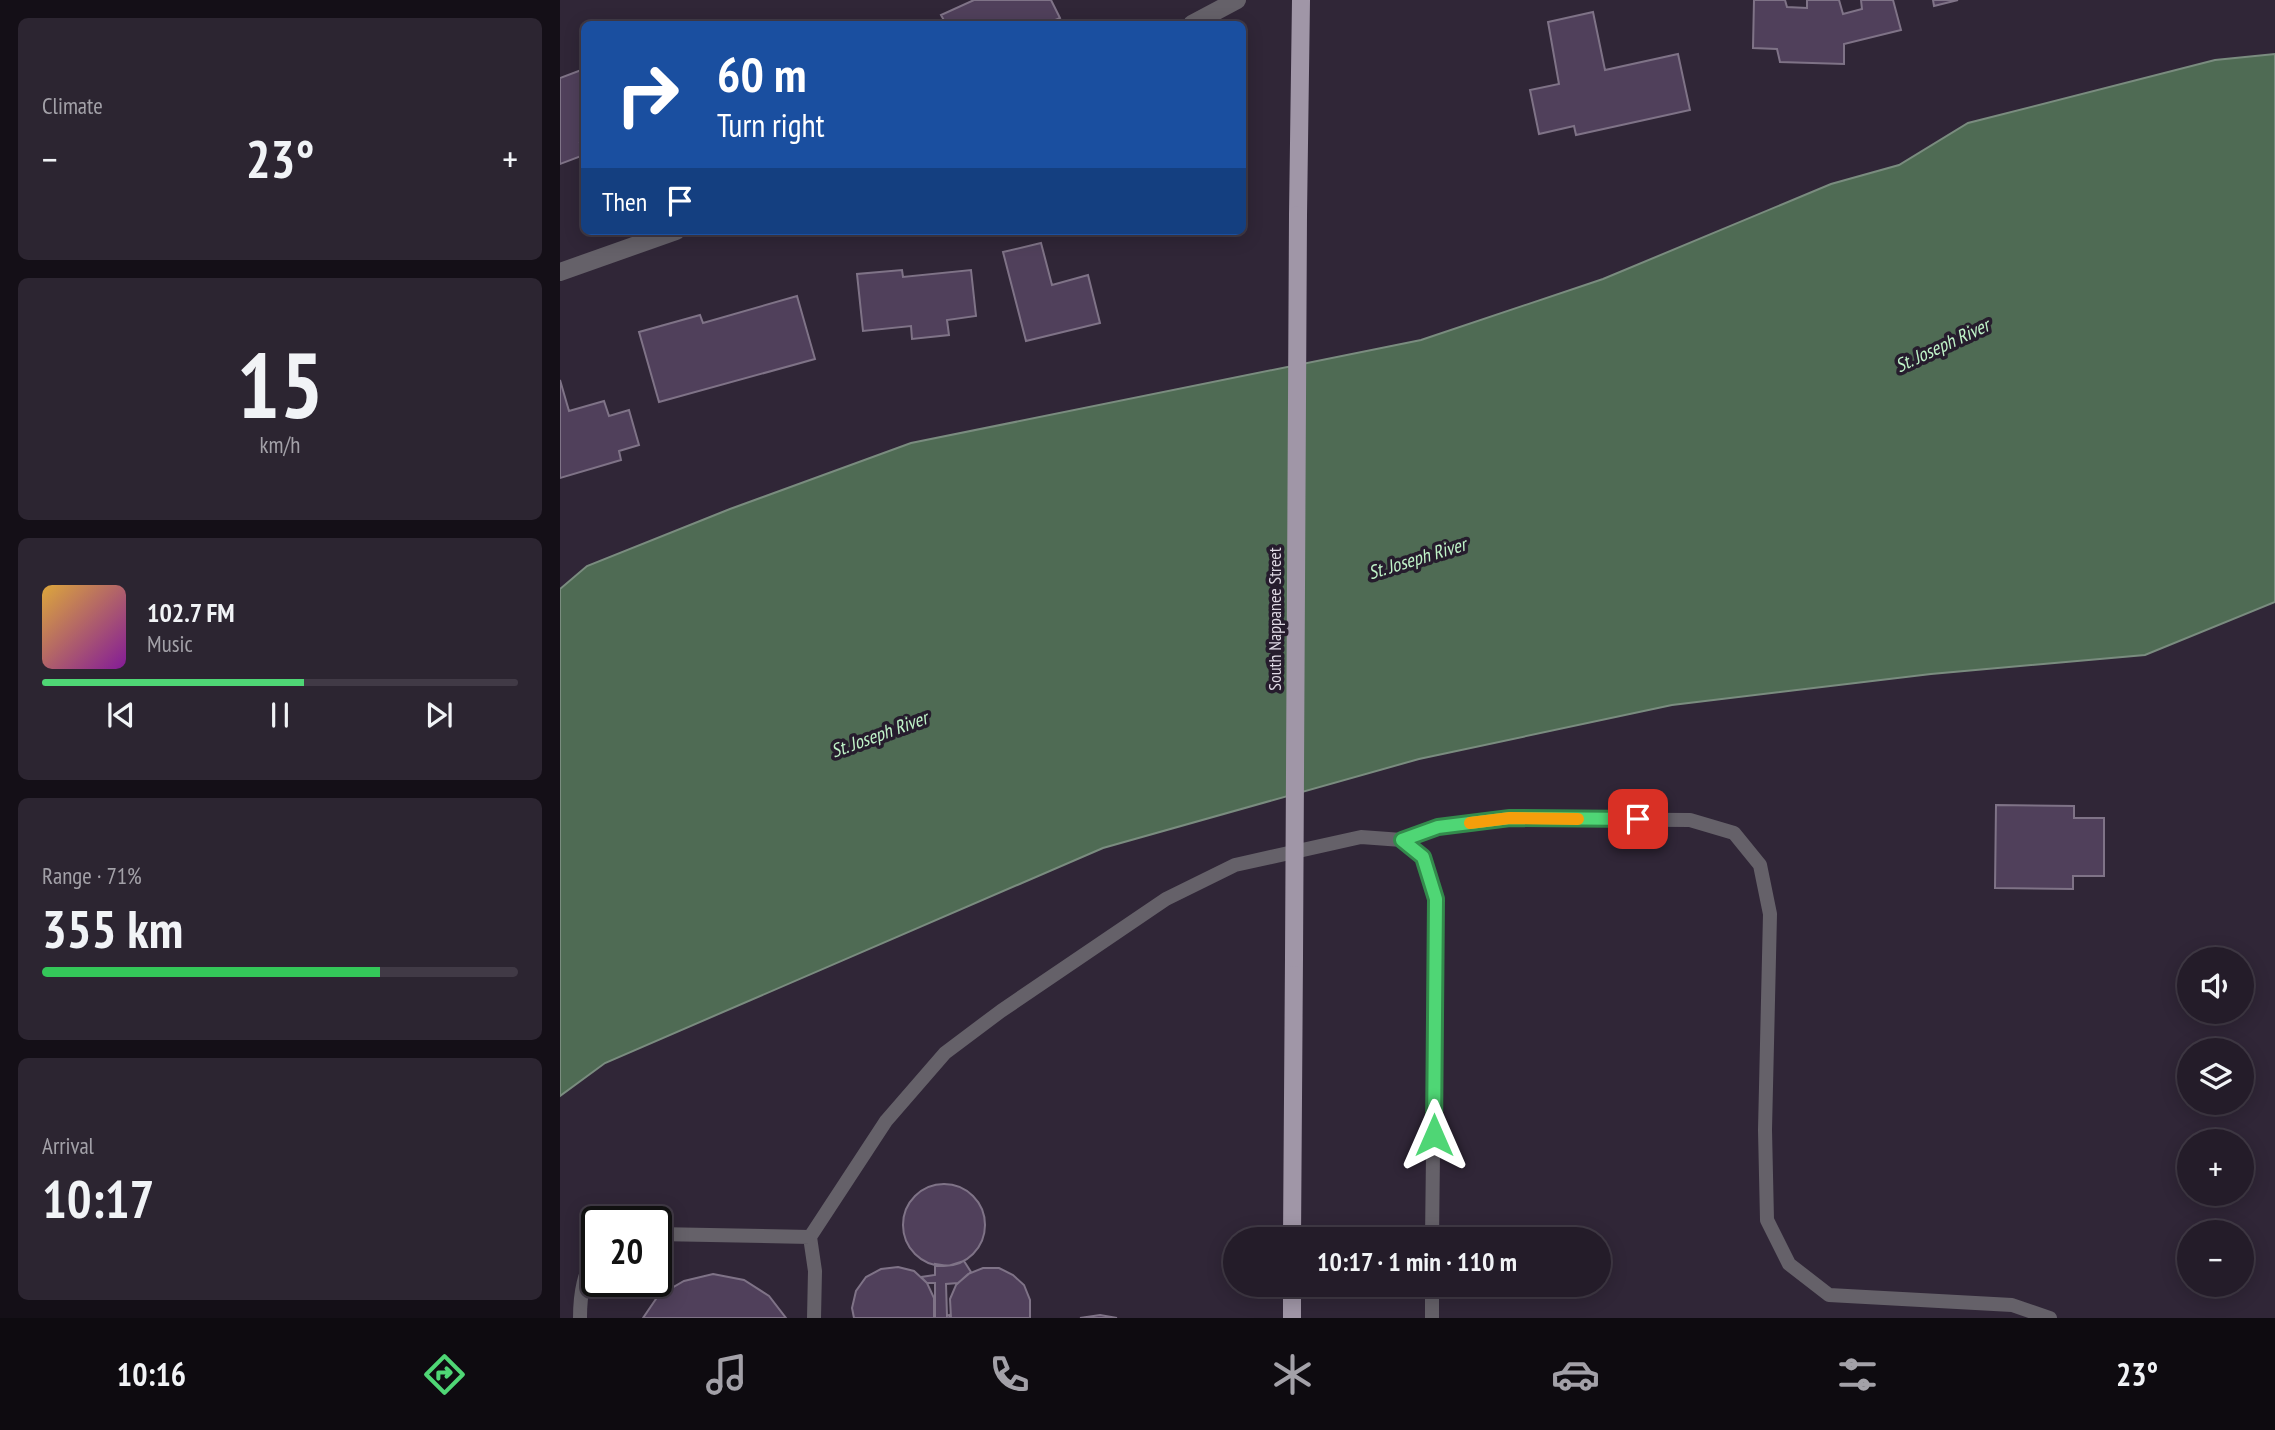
<!DOCTYPE html>
<html lang="en">
<head>
<meta charset="utf-8">
<style>
  body { margin:0; font-family:"PT Sans Narrow",sans-serif; background:#2c2531; color:#f1f3f6; height:100vh; display:flex; flex-direction:column; font-size:26px; white-space:nowrap }
  * { box-sizing:border-box; margin:0 }
  p { font-size:23px; color:#a3a1a8 }
  .icon { flex:none; width:38px; height:38px; fill:none; stroke:currentColor; stroke-width:2; stroke-linecap:round; stroke-linejoin:round }
  .map { position:relative; flex:1; overflow:hidden }
  .drawer { display:flex; flex-direction:column; gap:18px; padding:18px; background:#140f17; width:560px }
  .drawer>* { flex:none }
  .banner { position:absolute; left:21px; top:21px; width:665px; height:214px; border-radius:10px; box-shadow:0 4px 18px #0003,0 0 0 2px #413a46; background:#1a4fa0; color:#fff; overflow:hidden }
  .buttons { position:absolute; left:1617px; top:947px; display:grid; gap:14px }
  .buttons a { display:grid; place-items:center; width:77px; height:77px; border-radius:50%; background:#241c29; box-shadow:0 4px 18px #0003,0 0 0 2px #413a46; font-size:35px }
  .speed { position:absolute; left:21px; top:1206px; display:flex; gap:14px; font-size:35px; font-weight:700; text-align:center }
  .speed>* { display:grid; place-content:center; width:91px; height:91px; border-radius:50%; background:#241c29; box-shadow:0 4px 18px #0003,0 0 0 2px #413a46; line-height:1 }
  .speed .limit { border:4px solid #111; border-radius:10px; background:#fff; color:#111 }
  .pin { position:absolute; display:grid; place-items:center; width:60px; height:60px; color:#fff; margin:-30px; border-radius:14px; box-shadow:0 4px 10px #0006 }
  .me { position:absolute; width:77px; margin:-38px; rotate:0deg; stroke-linejoin:round; filter:drop-shadow(0 0 5px #0008) }
  .turn { display:flex; align-items:center; gap:24px; height:147px; padding:0 21px; font-size:32px }
  .turn .icon { width:91px; height:91px; stroke-width:2.5 }
  .turn b { display:block; font-size:49px; line-height:60px }
  .then { display:flex; align-items:center; height:66px; padding:0 21px; background:#0003; gap:14px; font-size:26px }
  .big { font-size:52px; font-weight:700; line-height:1.1 }
  .drawer .widget { flex:1; display:flex; flex-direction:column; justify-content:center; gap:10px; min-width:0; padding:0 24px; border-radius:10px; background:#2c2531 }
  .drawer .dial { align-items:center; gap:0 }
  .dial b { font-size:91px; line-height:1 }
  .song { display:flex; align-items:center; gap:21px }
  .cover { width:84px; height:84px; border-radius:10px; background:linear-gradient(135deg,hsl(40 70% 55%),hsl(290 70% 35%)) }
  .played { height:7px; border-radius:4px; background:linear-gradient(90deg,#4fd675 55%,#413a46 55%) }
  .keys { display:flex; justify-content:space-around; direction:ltr }
  .heat { display:flex; justify-content:space-between; align-items:center; font-size:38px; direction:ltr }
  .charge { height:10px; border-radius:5px; background:linear-gradient(90deg,#34c759 71%,#413a46 0) }
  .trip { position:absolute; left:663px; top:1227px; width:388px; height:70px; border-radius:35px; background:#241c29; box-shadow:0 4px 18px #0003,0 0 0 2px #413a46; font-weight:700; line-height:70px; text-align:center }
  .dock { display:flex; height:112px; justify-content:space-around; align-items:center; background:#0e0b10; color:#a3a1a8 }
  .dock .icon { width:49px; height:49px }
  .dock .active { color:#4fd675 }
  .dock b { font-size:32px; color:#f1f3f6 }
  main { display:flex; flex:1; min-height:0 }
  .map>svg:first-child { display:block }
  .water { fill:#4f6b54; stroke:#7a8c7f; stroke-width:2 }
  .building { fill:#50405b; stroke:#7f7387; stroke-width:2 }
  .lines { fill:none; stroke-linecap:round; stroke-linejoin:round }
  .service { stroke:#656169; stroke-width:14 }
  .minor { stroke:#656169; stroke-width:18 }
  .primary { stroke:#a096a7; stroke-width:18 }
  .primary-bridge { stroke:#a096a7; stroke-width:18 }
  .route-casing { stroke:#338b4c; stroke-width:18 }
  .route { stroke:#4fd675; stroke-width:12 }
  .slow { stroke:#f59e0b; stroke-width:12 }
  .labels { text-anchor:middle; stroke-width:7; stroke-linejoin:round; paint-order:stroke }
  .street-label { font-size:18px; fill:#dfd9e4; stroke:#261c2d }
  .water-label { font-size:19px; font-style:italic; fill:#bff3c8; stroke:#261c2d }
</style>
</head>
<body>
<main>
<section class="drawer">
<div class="widget"><p>Climate</p>
<div class="heat"><a>−</a><b class="big">23°</b><a>+</a></div>
</div>
<div class="widget dial"><b>15</b><p>km/h</p></div>
<div class="widget">
<div class="song"><i class="cover"></i><div><b>102.7 FM</b><p>Music</p></div></div>
<div class="played"></div>
<div class="keys"><svg class="icon" aria-label="previous" viewBox="0 0 24 24"><path d="M18 5L8 12l10 7zM5 5v14"/></svg><svg class="icon" aria-label="pause" viewBox="0 0 24 24"><path d="M8 5v14M16 5v14"/></svg><svg class="icon" aria-label="next" viewBox="0 0 24 24"><path d="M6 5l10 7-10 7zM19 5v14"/></svg></div>
</div>
<div class="widget"><p>Range · 71%</p><b class="big">355 km</b><div class="charge"></div></div>
<div class="widget"><p>Arrival</p><b class="big">10:17</b></div>
</section>
<div class="map">
<svg width="1715" height="1318" viewBox="0 0 1715 1318">
  <rect width="100%" height="100%" fill="#302637"/>
  <path class="water" d="M 1715,54 L 1715,602 L 1585,655 L 1371,674 L 1112,705 L 859,759 L 543,848 L 45,1063 L 0,1096 L 0,589 L 27,566 L 170,509 L 351,443 L 861,340 L 1043,279 L 1271,184 L 1339,165 L 1408,123 L 1655,60 Z"/>
  <path class="building" d="M 414,0 L 491,0 L 500,18 L 486,24 L 386,24 L 381,15 Z
    M 1194,0 L 1225,0 L 1227,7 L 1247,8 L 1247,0 L 1279,0 L 1283,14 L 1302,9 L 1301,0 L 1333,0 L 1341,30 L 1284,44 L 1284,64 L 1220,62 L 1217,49 L 1193,48 Z
    M 1373,0 L 1398,0 L 1374,6 Z
    M 1033,12 L 1045,70 L 1118,54 L 1130,110 L 1016,135 L 1014,126 L 979,134 L 970,90 L 999,84 L 988,22 Z
    M 24,69 L 24,142 L 20,143 L 24,155 L 0,164 L 0,78 Z
    M 481,243 L 492,285 L 528,275 L 540,323 L 466,341 L 443,252 Z
    M 342,270 L 343,277 L 411,270 L 416,316 L 387,320 L 389,335 L 352,339 L 351,326 L 303,331 L 297,274 Z
    M 237,296 L 255,359 L 99,402 L 79,332 L 140,315 L 143,323 Z
    M 0,380 L 9,411 L 44,401 L 49,416 L 69,410 L 79,445 L 59,451 L 61,460 L 0,478 Z
    M 1436,805 L 1514,806 L 1514,818 L 1544,818 L 1544,876 L 1513,876 L 1513,889 L 1435,888 Z
    M343 1225a41 41 0 1 1 82 0a41 41 0 1 1-82 0Z
    M 404,1261 L 411,1272 L 398,1283 L 386,1284 L 387,1316 L 389,1315 L 391,1318 L 375,1318 L 375,1283 L 367,1283 L 361,1277 L 375,1275 L 375,1264 L 388,1266 Z
    M 338,1267 L 354,1271 L 367,1283 L 374,1298 L 374,1318 L 294,1318 L 292,1308 L 296,1291 L 306,1277 L 321,1269 Z
    M 423,1268 L 439,1268 L 453,1275 L 464,1285 L 470,1300 L 470,1318 L 391,1318 L 390,1299 L 396,1285 L 408,1274 Z
    M 153,1274 L 184,1280 L 209,1296 L 226,1318 L 83,1318 L 98,1296 L 124,1281 Z
    M 540,1315 L 557,1318 L 520,1318 Z"/>
  <g class="lines">
    <path class="service" d="M 842,840 L 878,827 L 950,819 L 1130,820 L 1174,833 L 1200,865 L 1210,914 L 1205,1130 L 1207,1220 L 1229,1264 L 1269,1295 L 1452,1305 L 1490,1318
      M 96,1234 L 250,1237 L 326,1121 L 385,1053 L 441,1011 L 606,899 L 675,865 L 801,837 L 842,840 L 863,857 L 876,899 L 872,1239
      M 250,1237 L 255,1271 L 254,1318
      M 20,1318 C 20,1292 24,1273 37,1250
      M 872,1318 L 872,1284"/>
    <path class="minor" d="M 632,24 L 677,0
      M 0,272 L 116,231"/>
    <path class="primary" d="M 738,215 L 741,0
      M 732,1239 L 734,958
      M 732,1318 L 732,1284"/>
    <path class="primary-bridge" d="M 734,958 L 738,215"/>
  </g>
  <g class="lines">
    <g class="route-casing">
      <path id="route" d="M 874,1135 L 876,899 L 863,857 L 842,840 L 878,827 L 950,818 L 1078,819"/>
    </g>
    <use href="#route" class="route"/>
    <path class="slow" d="M 910,823 L 950,818 L 1018,819"/>
  </g>
  <g class="labels">
    <g class="street-label">
      <text transform="translate(715 619) rotate(-90)" y="6">South Nappanee Street</text>
    </g>
    <g class="water-label">
      <text transform="translate(1382 345) rotate(-25)" y="7">St. Joseph River</text>
      <text transform="translate(857 558) rotate(-17)" y="7">St. Joseph River</text>
      <text transform="translate(319 734) rotate(-20)" y="7">St. Joseph River</text>
    </g>
  </g>
</svg>
<div class="buttons">
<a><svg class="icon" aria-label="sound" viewBox="0 0 24 24"><path d="M4 9h4l5-4v14l-5-4H4zM17 9q2 3 0 6"/></svg></a>
<a><svg class="icon" aria-label="layers" viewBox="0 0 24 24"><path d="M12 4l9 5-9 5-9-5zM3 14l9 5 9-5"/></svg></a>
<a>+</a>
<a>−</a>
</div>
<div class="speed"><div class="limit">20</div></div>
<div class="pin" style="left:1078px;top:819px;background:#d93025"><svg class="icon" aria-label="arrive" viewBox="0 0 24 24"><path d="M6 21V4h12l-3 4 3 4H6"/></svg></div>
<svg class="me" style="left:874px;top:1135px" viewBox="-20 -20 40 40"><path d="M0-17L14 15 0 8-14 15z" fill="#4fd675" stroke="#fff" stroke-width="4"/></svg>
<div class="trip">10:17 · 1 min · 110 m</div>
<div class="banner">
<div class="turn"><svg class="icon" aria-label="right" viewBox="0 0 24 24"><path d="M7 20v-9h11M14 6l5 5-5 5"/></svg><div><b>60 m</b>Turn right</div></div>
<div class="then">Then<svg class="icon" aria-label="arrive" viewBox="0 0 24 24"><path d="M6 21V4h12l-3 4 3 4H6"/></svg></div>
</div>
</div>
</main>
<nav class="dock">
<b>10:16</b>
<svg class="icon active" aria-label="directions" viewBox="0 0 24 24"><path d="M12 3l9 9-9 9-9-9zM9 14v-3h6M13 9l2 2-2 2"/></svg>
<svg class="icon" aria-label="music" viewBox="0 0 24 24"><path d="M9 18V5l10-2v13"/><circle cx="6" cy="18" r="3"/><circle cx="16" cy="16" r="3"/></svg>
<svg class="icon" aria-label="phone" viewBox="0 0 24 24"><path d="M5 4h4l2 5-3 2q2 4 5 5l2-3 5 2v4C11 20 4 13 5 4z"/></svg>
<svg class="icon" aria-label="climate" viewBox="0 0 24 24"><path d="M12 3v18M4 7l16 10M4 17L20 7"/></svg>
<svg class="icon" aria-label="car" viewBox="0 0 24 24"><path d="M5 17H2v-5l4-1 3-4h7l3 4 3 1v5h-3M9 17h6M6 11h13"/><circle cx="7" cy="17" r="2"/><circle cx="17" cy="17" r="2"/></svg>
<svg class="icon" aria-label="filters" viewBox="0 0 24 24"><path d="M4 7h16M4 17h16"/><circle cx="9" cy="7" r="2"/><circle cx="15" cy="17" r="2"/></svg>
<b>23°</b>
</nav>
</body>
</html>
